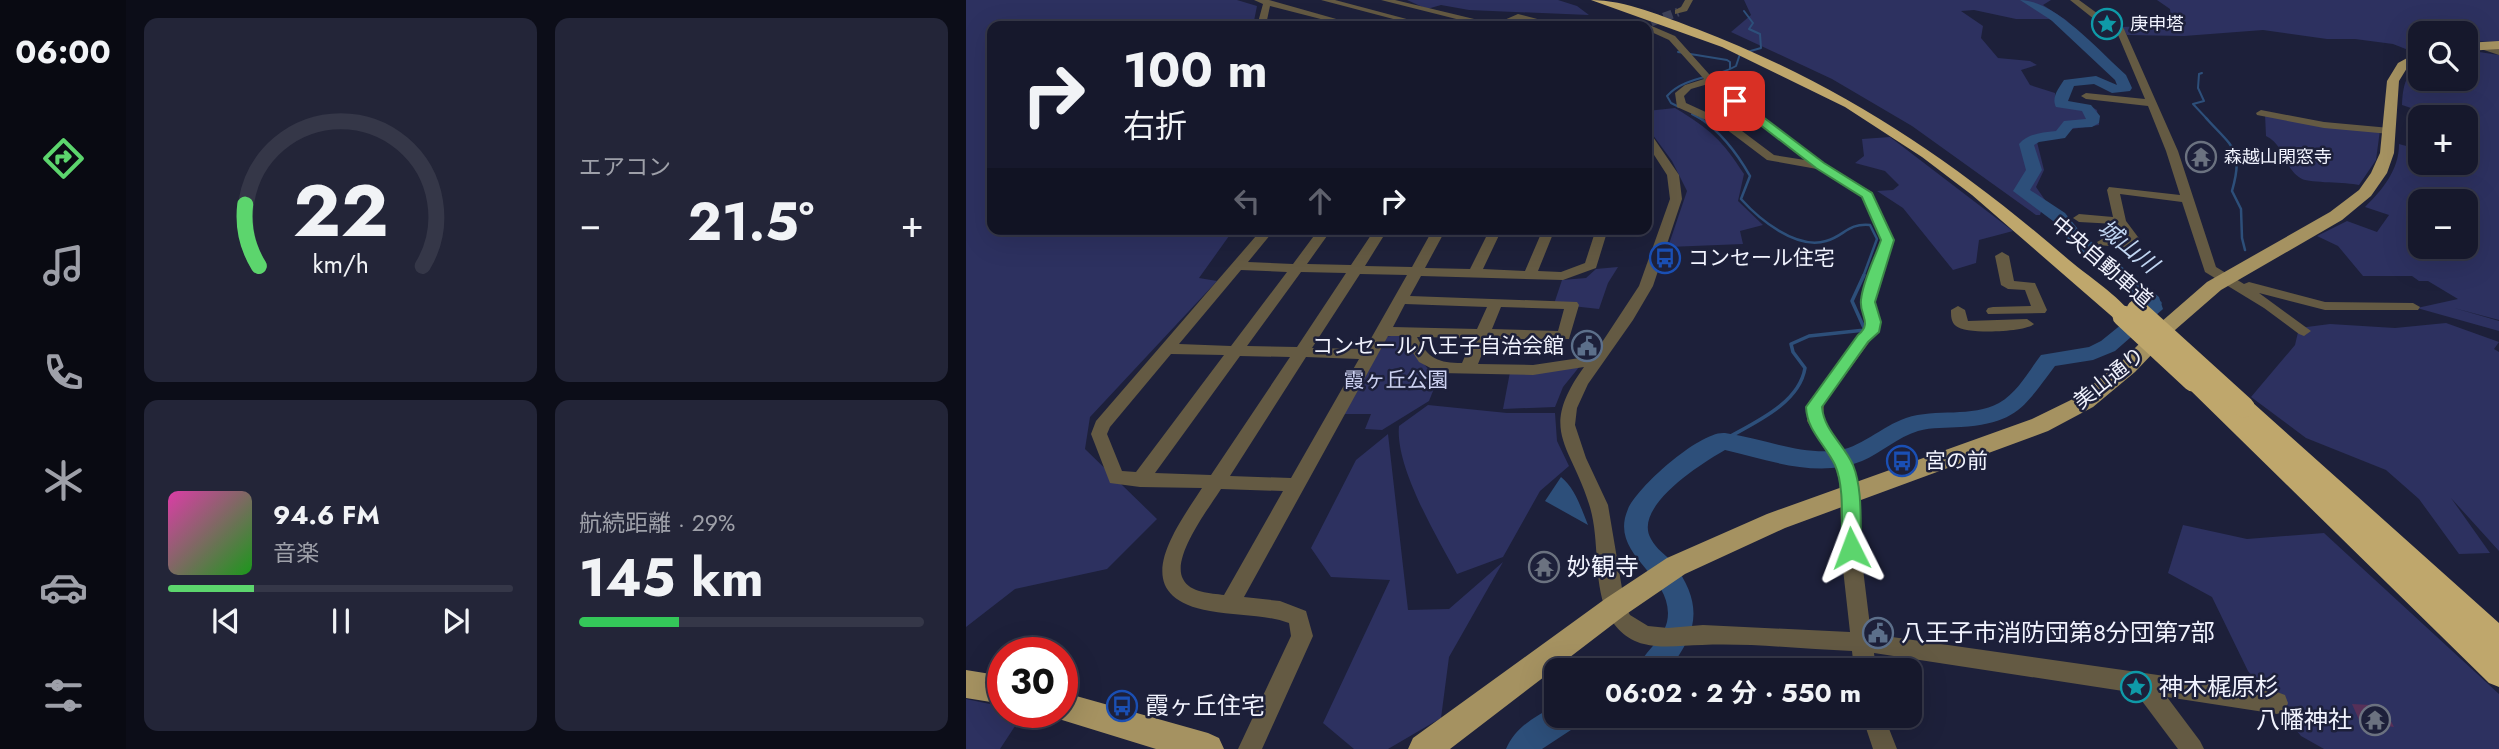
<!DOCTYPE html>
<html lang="ja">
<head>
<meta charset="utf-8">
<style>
  body { margin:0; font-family:Jost,"Noto Sans JP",sans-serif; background:#232538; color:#f1f3f6; height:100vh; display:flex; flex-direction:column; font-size:26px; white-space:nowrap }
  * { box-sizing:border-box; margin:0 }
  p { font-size:23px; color:#9ea0a9 }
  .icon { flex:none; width:38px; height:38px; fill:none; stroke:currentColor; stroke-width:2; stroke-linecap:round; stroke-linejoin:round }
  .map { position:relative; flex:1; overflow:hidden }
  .sheet { display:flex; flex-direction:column; gap:18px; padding:18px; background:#0c0d18; width:840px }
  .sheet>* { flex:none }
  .hud { position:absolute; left:21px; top:21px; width:665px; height:214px; border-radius:14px; box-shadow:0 7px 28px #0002,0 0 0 2px #353748; background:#16182c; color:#f1f3f6; overflow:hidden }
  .controls { position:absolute; left:1442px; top:21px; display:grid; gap:14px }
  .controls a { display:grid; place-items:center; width:70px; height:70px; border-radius:14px; background:#16182c; box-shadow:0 7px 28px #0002,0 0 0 2px #353748; font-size:35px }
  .speed { position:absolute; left:21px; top:637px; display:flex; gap:14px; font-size:35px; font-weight:700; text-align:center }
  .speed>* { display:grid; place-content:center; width:91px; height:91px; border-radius:50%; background:#16182c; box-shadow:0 7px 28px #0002,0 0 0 2px #353748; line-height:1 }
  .speed .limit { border:10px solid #d22; background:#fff; color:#111 }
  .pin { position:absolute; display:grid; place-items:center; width:60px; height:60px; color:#fff; margin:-30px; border-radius:14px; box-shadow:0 4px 10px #0006 }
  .me { position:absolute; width:77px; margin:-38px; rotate:357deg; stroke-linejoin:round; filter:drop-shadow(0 0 5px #0008) }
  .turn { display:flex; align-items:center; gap:24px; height:147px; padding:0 21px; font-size:32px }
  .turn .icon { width:91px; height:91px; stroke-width:2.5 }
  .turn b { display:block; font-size:49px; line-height:60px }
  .lanes { display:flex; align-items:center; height:66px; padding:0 21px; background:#0003; justify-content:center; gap:35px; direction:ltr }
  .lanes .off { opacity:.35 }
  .big { font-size:52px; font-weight:700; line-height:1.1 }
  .sheet .card { flex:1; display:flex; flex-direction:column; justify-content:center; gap:10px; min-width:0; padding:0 24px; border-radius:14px; background:#232538 }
  .sheet .dial { align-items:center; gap:0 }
  .dial svg { height:182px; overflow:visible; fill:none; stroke:#353748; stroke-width:7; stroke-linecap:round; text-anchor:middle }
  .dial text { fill:#f1f3f6; stroke:none }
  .song { display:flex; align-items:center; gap:21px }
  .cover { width:84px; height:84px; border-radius:10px; background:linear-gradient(135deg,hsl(320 70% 55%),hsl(120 70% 35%)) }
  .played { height:7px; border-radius:4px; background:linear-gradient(90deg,#5cd56d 25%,#353748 25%) }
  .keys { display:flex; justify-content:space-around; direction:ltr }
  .heat { display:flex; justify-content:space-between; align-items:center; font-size:38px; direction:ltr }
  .charge { height:10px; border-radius:5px; background:linear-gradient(90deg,#34c759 29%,#353748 0) }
  .sheet .tiles { flex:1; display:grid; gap:18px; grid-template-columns:repeat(2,1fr) }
  .trip { position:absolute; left:578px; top:658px; width:378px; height:70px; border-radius:14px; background:#16182c; box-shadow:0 7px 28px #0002,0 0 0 2px #353748; font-weight:700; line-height:70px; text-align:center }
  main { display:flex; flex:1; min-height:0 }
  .menu { display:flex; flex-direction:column; width:126px; justify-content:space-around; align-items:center; background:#090a12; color:#9ea0a9 }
  .menu .icon { width:49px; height:49px }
  .menu .active { color:#5cd56d }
  .menu b { font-size:32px; color:#f1f3f6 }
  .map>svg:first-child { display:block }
  .green { fill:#2d3160; fill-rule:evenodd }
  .water { fill:#2d4f7a }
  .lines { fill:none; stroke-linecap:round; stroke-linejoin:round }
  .stream-far2 { stroke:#2d4f7a; stroke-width:2 }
  .stream-far1 { stroke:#2d4f7a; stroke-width:2.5 }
  .stream { stroke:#2d4f7a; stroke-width:3.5 }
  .river { fill:#2d4f7a; fill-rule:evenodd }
  .building { fill:#573058 }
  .minor-tunnel { stroke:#3d4057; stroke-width:9; stroke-dasharray:9 4.5; stroke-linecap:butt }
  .minor { fill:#645a43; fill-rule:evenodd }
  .major { fill:#a59261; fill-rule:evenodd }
  .highway { fill:#bfa76c; fill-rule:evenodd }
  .highway-bridge { stroke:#bfa76c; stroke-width:21 }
  .route { fill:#5cd56d; stroke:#3c8a47; stroke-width:2 }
  .labels { text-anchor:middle; stroke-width:5; stroke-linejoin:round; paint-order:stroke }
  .far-poi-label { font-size:18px; fill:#f1f3fe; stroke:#1d203a; text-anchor:start }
  .poi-label { font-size:21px; fill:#f1f3fe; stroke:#1d203a; text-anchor:start }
  .street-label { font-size:21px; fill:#f1f3fe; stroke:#1d203a }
  .park-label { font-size:21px; fill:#ccd1f1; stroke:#1d203a }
  .water-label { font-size:23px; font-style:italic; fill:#c1d6f2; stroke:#1d203a }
  .near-poi-label { font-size:24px; fill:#f1f3fe; stroke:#1d203a; text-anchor:start }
</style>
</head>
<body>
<main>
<nav class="menu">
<b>06:00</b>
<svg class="icon active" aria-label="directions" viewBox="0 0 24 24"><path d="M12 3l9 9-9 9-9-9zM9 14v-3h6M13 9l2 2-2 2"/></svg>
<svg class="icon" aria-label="music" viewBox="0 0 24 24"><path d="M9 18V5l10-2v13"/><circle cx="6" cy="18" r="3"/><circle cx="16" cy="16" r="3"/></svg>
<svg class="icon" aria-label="phone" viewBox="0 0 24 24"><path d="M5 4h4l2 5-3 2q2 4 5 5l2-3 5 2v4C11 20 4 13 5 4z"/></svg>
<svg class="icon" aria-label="climate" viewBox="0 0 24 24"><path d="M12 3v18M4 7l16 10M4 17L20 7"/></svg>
<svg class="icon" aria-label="car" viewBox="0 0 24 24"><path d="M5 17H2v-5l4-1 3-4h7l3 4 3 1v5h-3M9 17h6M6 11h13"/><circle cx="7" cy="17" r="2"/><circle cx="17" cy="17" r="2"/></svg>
<svg class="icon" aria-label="filters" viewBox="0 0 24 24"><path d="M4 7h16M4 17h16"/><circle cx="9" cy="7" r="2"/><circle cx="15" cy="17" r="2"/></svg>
</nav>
<section class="sheet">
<div class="tiles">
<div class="card dial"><svg viewBox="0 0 100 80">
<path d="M14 69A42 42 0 1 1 86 69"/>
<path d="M14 69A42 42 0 0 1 8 42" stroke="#5cd56d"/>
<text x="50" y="56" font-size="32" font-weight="700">22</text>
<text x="50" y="72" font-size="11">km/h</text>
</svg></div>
<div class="card"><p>エアコン</p>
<div class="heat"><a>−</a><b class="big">21.5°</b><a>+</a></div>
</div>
<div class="card">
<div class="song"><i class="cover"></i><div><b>94.6 FM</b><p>音楽</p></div></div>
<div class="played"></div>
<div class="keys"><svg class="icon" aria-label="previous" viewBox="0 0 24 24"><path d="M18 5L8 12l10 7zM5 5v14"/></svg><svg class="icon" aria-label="pause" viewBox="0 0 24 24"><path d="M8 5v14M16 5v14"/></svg><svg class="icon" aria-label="next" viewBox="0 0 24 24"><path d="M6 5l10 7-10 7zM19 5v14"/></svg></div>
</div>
<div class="card"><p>航続距離 · 29%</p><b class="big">145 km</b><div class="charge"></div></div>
</div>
</section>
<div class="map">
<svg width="1533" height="749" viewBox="0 0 1533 749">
  <rect width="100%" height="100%" fill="#1d203a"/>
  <path class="green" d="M 0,0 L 271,0 L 291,6 L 287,26 L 26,26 L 26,229 L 268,229 L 233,278 L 251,281 L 124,417 L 119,449 L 191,519 L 141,569 L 49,589 L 0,627 Z
    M 441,0 L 592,0 L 611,6 L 623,15 L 503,10 L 475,5 L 461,9 Z
    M 778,0 L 1085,0 L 1077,5 L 1100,20 L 1116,37 L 1083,19 L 1050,19 L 1008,10 L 995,11 L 1017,26 L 1015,38 L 1032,58 L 1064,61 L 1071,65 L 1055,70 L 1064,85 L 1089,93 L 1089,100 L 1126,107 L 1131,110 L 1133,125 L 1106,129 L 1101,133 L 1071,142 L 1078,170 L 1070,187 L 1079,200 L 1074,215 L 1070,215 L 946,126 L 866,79 L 765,32 L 785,15 Z
    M 1191,0 L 1533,0 L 1533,42 L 1500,41 L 1500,33 L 1454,33 L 1454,49 L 1450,53 L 1427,44 L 1389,39 L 1361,39 L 1297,30 L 1218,36 L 1161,35 L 1156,27 L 1206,25 L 1204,9 Z
    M 1500,50 L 1533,55 L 1533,320 L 1488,308 L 1533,321 L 1533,331 L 1451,308 L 1492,299 L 1462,281 L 1453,281 L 1446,276 L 1397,276 L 1372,246 L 1351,236 L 1381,221 L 1411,232 L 1423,215 L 1399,207 C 1417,189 1433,170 1433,144 L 1444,147 L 1447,143 L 1454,142 L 1454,163 L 1500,163 L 1500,117 L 1461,117 L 1451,110 L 1436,105 C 1437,86 1439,75 1454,63 L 1454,79 L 1500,79 ZM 1454,201 L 1500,201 L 1500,247 L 1454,247 Z
    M 709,108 C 744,129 756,140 778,174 L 772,201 L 797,225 L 774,231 L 777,244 L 702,247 L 721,191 L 706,161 L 681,127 L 681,111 Z
    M 1299,114 L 1414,130 L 1410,160 L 1393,185 C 1380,182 1345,183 1336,179 C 1318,170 1320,146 1300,136 Z
    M 924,137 L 1047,231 L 1013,240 L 1010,263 L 987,270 L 937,208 L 911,191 L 927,190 L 933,185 L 919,171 L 889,163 L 898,156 L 896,139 Z
    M 652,267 L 642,283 L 633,309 L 588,304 L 596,280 L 620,278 L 630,269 Z
    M 1480,323 L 1533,342 L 1528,349 L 1533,352 L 1533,551 L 1485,498 L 1524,553 L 1493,554 L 1453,499 L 1420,470 L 1340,438 L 1285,397 L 1329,345 L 1333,328 L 1364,324 L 1429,328 Z
    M 433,335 L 463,370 L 475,371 L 463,401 L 416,430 L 399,429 L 405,414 L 375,414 L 417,337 Z
    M 614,366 L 597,387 L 589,407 L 537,409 L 544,372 Z
    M 462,405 L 541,413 L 589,413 L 591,441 L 603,466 L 574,491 L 537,557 L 491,574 C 471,537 429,467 433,426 Z
    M 422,434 L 442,610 L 483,609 L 537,562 L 483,657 L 475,718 L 422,749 L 388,749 L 357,723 L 424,580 L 365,577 L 345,548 L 390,460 Z
    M 1217,525 L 1281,539 L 1358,533 L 1533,694 L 1533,749 L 1358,749 L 1335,736 L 1282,671 L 1246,597 L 1202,573 Z
    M 0,699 L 24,704 L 53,720 L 34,749 L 0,749 Z"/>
  <path class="water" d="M 595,477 C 609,488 615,508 622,525 L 579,501 Z"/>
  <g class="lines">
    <path class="stream-far2" d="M 712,52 L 761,60 L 764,62 L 764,69
      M 1236,73 L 1233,74 L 1232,88 L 1238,101 L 1227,104 L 1242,120
      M 713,107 L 705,103 L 701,96 C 719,76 748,79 770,66 L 774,54 L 795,48 L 794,34 L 783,29 L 787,23 L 778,11
      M 726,114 L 737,120"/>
    <path class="stream-far1" d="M 734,118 C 756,133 771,153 784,176 L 775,199 C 793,219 830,250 860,241 C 879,236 881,223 904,225 L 911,239 L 897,277
      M 1240,118 C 1267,148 1278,149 1266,191 L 1275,209 L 1276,238 L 1279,250"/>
    <path class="stream" d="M 1186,304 L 1194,303
      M 756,441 C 785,424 833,405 839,368 L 827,352 L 825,344 L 843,336 L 899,330 L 886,301 L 898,275"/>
    <path class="river" d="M 1054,0 C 1089,0 1134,52 1160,75 L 1166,88 L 1164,91 L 1146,93 L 1128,84 L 1108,86 L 1102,101 L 1125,105 L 1134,116 L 1133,123 L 1126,127 L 1107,128 L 1099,138 L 1073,142 L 1068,145 L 1076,170 L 1064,190 L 1099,213 L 1116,234 L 1193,297 L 1197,309 L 1149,351 L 1127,360 L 1089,366 C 1058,407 1051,423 995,427 C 981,428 966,427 952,431 C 932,437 915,453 896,461 C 852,479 802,460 759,450 C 736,463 666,507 685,539 C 690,549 700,555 707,563 C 737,603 733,632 702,670 L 670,670 C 677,653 696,641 701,622 C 711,575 641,557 662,509 C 671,487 735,430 759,433 C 796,438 830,454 868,451 C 894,449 916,426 940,418 C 970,408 1006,418 1033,403 C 1052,392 1062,372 1075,355 L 1123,347 L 1135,341 L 1177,307 L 1177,303 L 1104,242 L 1087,221 L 1047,191 L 1060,170 L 1053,144 C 1063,133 1075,133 1090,131 L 1098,121 L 1120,119 L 1116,111 L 1090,107 C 1085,97 1093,88 1098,80 L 1130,76 L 1151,85 L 1149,80 L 1085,20 Z
      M 590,705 L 590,716 L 615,716 L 611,726 L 576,749 L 540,749 C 550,726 569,717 590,705 Z"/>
  </g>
  <path class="building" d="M 917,657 L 943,661 L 944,670 L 917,670 Z
    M 1386,704 L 1405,705 L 1409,713 L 1422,715 L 1428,727 L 1415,725 L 1418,732 L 1398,731 Z"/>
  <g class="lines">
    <path class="minor-tunnel" d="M 685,22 L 712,12"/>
    <path class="minor" d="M 288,0 L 303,0 L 395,26 L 382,26 L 304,6 L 301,20 L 322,26 L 291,26 L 297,4 Z
      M 355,0 L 369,0 L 467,26 L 454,26 Z
      M 415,0 L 429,0 L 529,24 L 552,14 L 598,26 L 583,26 L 553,20 L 537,26 L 518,26 Z
      M 719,0 L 727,0 L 721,11 L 709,14 L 709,10 L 715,7 Z
      M 1104,0 L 1113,0 L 1139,19 L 1154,24 L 1158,29 L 1212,151 L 1250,267 L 1278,284 L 1283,282 L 1359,302 L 1447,303 L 1454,307 L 1452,310 L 1359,310 L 1293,293 L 1345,331 L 1338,336 L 1333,334 L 1298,308 L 1239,272 L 1216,202 L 1154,194 L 1160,221 L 1175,241 L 1165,248 L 1133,245 L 1131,242 L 1138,238 L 1162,240 L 1150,224 L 1113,222 L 1107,218 L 1113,214 L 1147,217 L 1141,190 L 1143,187 L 1214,195 L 1200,151 L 1182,106 L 1120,99 L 1115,96 L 1120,93 L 1179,99 L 1150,30 L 1133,23 Z
      M 681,24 L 709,36 L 751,83 L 858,164 L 906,192 L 927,240 L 909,299 L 913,329 L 858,404 L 857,420 L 884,460 L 891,480 L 897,569 L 905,634 L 1311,692 L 1319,695 L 1322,703 L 1319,711 L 1311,714 L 1201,697 L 1234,741 L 1238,749 L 1212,749 L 1170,693 L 908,653 L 910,670 L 888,670 L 886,651 C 837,649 786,643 736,645 C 717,645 698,649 678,644 C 660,640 647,626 640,610 C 627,579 634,537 623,504 C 604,443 572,431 618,367 L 567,375 L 474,373 L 453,362 L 436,336 L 422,336 L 278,597 L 314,601 L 340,611 L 347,636 L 296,749 L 272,749 L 325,636 L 323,623 C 298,614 270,616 244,611 C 159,596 208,531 236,488 L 174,487 L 144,483 L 125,434 L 130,421 L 296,229 L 309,229 L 282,262 L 327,264 L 353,229 L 366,229 L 341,264 L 385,265 L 409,229 L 422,229 L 399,266 L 446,267 L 467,229 L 480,229 L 459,268 L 504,269 L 524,229 L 536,229 L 517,269 L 559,271 L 577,229 L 589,229 L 572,271 L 595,272 L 619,263 L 630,229 L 642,229 L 630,268 L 597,280 L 455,276 L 444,296 L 611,302 L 613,305 L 603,339 L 522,339 L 512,364 L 567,365 L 627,356 L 673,286 L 704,199 L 701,175 L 681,144 L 681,133 L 685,134 L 713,175 L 716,199 L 687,286 L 667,320 L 622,384 L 611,408 L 609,425 L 620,458 L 642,505 L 659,606 L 664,615 L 682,626 L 702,628 L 737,625 L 884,632 L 877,569 L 873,480 L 869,466 L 841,421 L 842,403 L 899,329 L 895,299 L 915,240 L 897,197 L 851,169 L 801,160 L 760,129 L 711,107 L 709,93 L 719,85 L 738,79 L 703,40 L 681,30 L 681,26 L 677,26 ZM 742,84 L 745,87 L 839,160 L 808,155 L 768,125 L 720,103 L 718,96 L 725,89 ZM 275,270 L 321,272 L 265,346 L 213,344 ZM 335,272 L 380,273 L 331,347 L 281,346 ZM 394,274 L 441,275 L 399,349 L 346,348 ZM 439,304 L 521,307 L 511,329 L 427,327 ZM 535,307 L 598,309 L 592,331 L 526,329 ZM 451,337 L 507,338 L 496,363 C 473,363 462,359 451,337 ZM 205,354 L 258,355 L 170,472 L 156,471 L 141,434 L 144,427 ZM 274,356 L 324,357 L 245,475 L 189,473 ZM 340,357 L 393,359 L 325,478 L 264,476 ZM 255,489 L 317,491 L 258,595 C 245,593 224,593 217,579 C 205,557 243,508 255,489 Z
      M 1515,43 L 1533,49 L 1533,55 L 1512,48 L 1511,46 Z
      M 1295,110 L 1358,122 L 1424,128 L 1429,131 L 1424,134 L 1358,128 L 1291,115 L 1290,113 Z
      M 1036,252 L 1043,256 L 1048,281 L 1069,283 L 1081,310 L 1079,313 L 1022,314 L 1020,311 L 1022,308 L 1027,307 L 1065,306 L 1059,290 L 1042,289 L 1035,285 L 1029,256 Z
      M 992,306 L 999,310 L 1002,321 L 1061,319 L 1068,324 C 1060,332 1000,335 990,326 C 985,322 985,316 985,310 Z
      M 896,716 L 918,716 L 931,749 L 907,749 Z"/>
    <path class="major" d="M 1533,41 L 1533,49 L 1500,51 L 1500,43 Z
      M 1454,51 L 1454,60 L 1441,68 L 1433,81 L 1428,153 L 1421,173 L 1405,196 L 1376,220 L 1255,290 L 1209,330 L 1169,372 L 1127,407 L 1082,431 L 819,528 L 719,574 L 659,615 L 484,749 L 442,749 L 447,738 L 639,599 L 701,558 L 801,514 L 1066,419 L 1111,397 L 1155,362 L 1195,322 L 1241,282 L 1364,212 L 1393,190 L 1405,173 L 1414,153 L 1421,81 L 1432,63 Z
      M 0,670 L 37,676 L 37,704 L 0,698 Z
      M 96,692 L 242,733 L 253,738 L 258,749 L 190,749 L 96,720 L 85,716 L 84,712 L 96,712 Z"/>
    <path class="highway" d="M 625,0 C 660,0 698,17 731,29 C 876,85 987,160 1103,260 C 1122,276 1153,296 1167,316 L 1164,320 L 1150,320 L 1006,195 L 956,157 L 879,107 L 756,47 Z
      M 1227,374 L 1234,376 L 1267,407 L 1270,402 L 1278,399 L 1286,402 L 1533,623 L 1533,687 L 1523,683 L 1220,386 L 1216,381 L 1220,376 Z"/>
    <path class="highway-bridge" d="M 1171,310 L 1278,407
      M 1157,316 L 1227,381"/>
  </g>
  <path class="route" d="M 766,99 L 773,99 L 858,163 L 906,193 L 928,240 L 909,302 L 915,322 L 913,332 L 902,342 L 856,407 C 858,431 878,444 887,465 C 897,490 894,522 895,548 L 892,554 L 885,556 L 878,554 L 876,548 C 875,523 879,488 869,465 C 859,444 841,431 840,407 L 892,335 C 907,323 893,315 895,300 C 897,280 909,258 915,240 L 896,197 L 850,168 L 766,103 Z"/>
  <defs>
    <g id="sight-ring" transform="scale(1.575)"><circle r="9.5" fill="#1d203a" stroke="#0f9aa8" stroke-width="1.5"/><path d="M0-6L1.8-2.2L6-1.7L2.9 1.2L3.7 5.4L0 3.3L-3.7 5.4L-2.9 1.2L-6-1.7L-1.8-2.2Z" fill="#0f9aa8"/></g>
    <g id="temple-ring" transform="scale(1.575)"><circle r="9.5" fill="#1d203a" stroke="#6b7280" stroke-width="1.5"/><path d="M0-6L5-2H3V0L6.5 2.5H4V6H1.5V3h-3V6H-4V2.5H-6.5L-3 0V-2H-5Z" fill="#6b7280"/></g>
    <g id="bus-ring" transform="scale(1.575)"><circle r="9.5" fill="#1d203a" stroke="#1a4fb4" stroke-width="1.5"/><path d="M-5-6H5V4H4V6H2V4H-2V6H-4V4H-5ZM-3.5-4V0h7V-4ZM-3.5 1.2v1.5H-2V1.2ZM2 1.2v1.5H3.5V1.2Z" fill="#1a4fb4"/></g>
    <g id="civic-ring" transform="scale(1.575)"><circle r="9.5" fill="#1d203a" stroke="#5c6f8a" stroke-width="1.5"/><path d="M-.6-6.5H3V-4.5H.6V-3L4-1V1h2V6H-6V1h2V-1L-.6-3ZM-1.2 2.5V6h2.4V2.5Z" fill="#5c6f8a"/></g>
  </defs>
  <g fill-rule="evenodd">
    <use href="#sight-ring" x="1141" y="24"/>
    <use href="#temple-ring" x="1235" y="157"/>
    <use href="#bus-ring" x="699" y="258"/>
    <use href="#civic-ring" x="621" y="346"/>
    <use href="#bus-ring" x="936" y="461"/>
    <use href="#temple-ring" x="578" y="567"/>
    <use href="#civic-ring" x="912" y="633"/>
    <use href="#sight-ring" x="1170" y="687"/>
    <use href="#bus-ring" x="156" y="706"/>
    <use href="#temple-ring" x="1409" y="720"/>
  </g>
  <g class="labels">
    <g class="far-poi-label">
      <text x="1164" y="30">庚申塔</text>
      <text x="1258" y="163">森越山閑窓寺</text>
    </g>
    <g class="poi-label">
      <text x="722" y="265">コンセール住宅</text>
      <text x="598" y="353" text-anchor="end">コンセール八王子自治会館</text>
      <text x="959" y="468">宮の前</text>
    </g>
    <g class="street-label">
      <text transform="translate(1136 262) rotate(41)" y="7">中央自動車道</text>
      <text transform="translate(1143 378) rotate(-39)" y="7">美山通り</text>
    </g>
    <g class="park-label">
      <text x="430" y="387">霞ヶ丘公園</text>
    </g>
    <g class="water-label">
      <text transform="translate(1162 246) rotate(39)" y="8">城山川</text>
    </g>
    <g class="near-poi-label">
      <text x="601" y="575">妙観寺</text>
      <text x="935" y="641">八王子市消防団第8分団第7部</text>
      <text x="1193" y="695">神木梶原杉</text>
      <text x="179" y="714">霞ヶ丘住宅</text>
      <text x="1386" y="728" text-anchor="end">八幡神社</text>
    </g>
  </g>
</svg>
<div class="controls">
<a><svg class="icon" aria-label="search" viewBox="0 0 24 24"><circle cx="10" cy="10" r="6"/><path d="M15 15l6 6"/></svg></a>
<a>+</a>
<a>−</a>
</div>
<div class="speed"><div class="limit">30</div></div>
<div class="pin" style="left:769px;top:101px;background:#d93025"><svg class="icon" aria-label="arrive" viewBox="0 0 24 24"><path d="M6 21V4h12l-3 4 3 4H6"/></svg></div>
<svg class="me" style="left:885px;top:548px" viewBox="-20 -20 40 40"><path d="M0-17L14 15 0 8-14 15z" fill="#5cd56d" stroke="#fff" stroke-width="4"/></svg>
<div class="trip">06:02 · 2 分 · 550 m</div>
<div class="hud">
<div class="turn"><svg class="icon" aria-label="right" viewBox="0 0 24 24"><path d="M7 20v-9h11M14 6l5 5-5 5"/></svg><div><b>100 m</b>右折</div></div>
<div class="lanes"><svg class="icon off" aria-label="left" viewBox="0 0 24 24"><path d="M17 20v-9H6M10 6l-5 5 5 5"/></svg><svg class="icon off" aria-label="ahead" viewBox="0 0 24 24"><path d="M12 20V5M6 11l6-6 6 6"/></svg><svg class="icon" aria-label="right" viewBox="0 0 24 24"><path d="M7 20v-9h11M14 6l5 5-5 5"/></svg></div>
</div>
</div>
</main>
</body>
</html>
